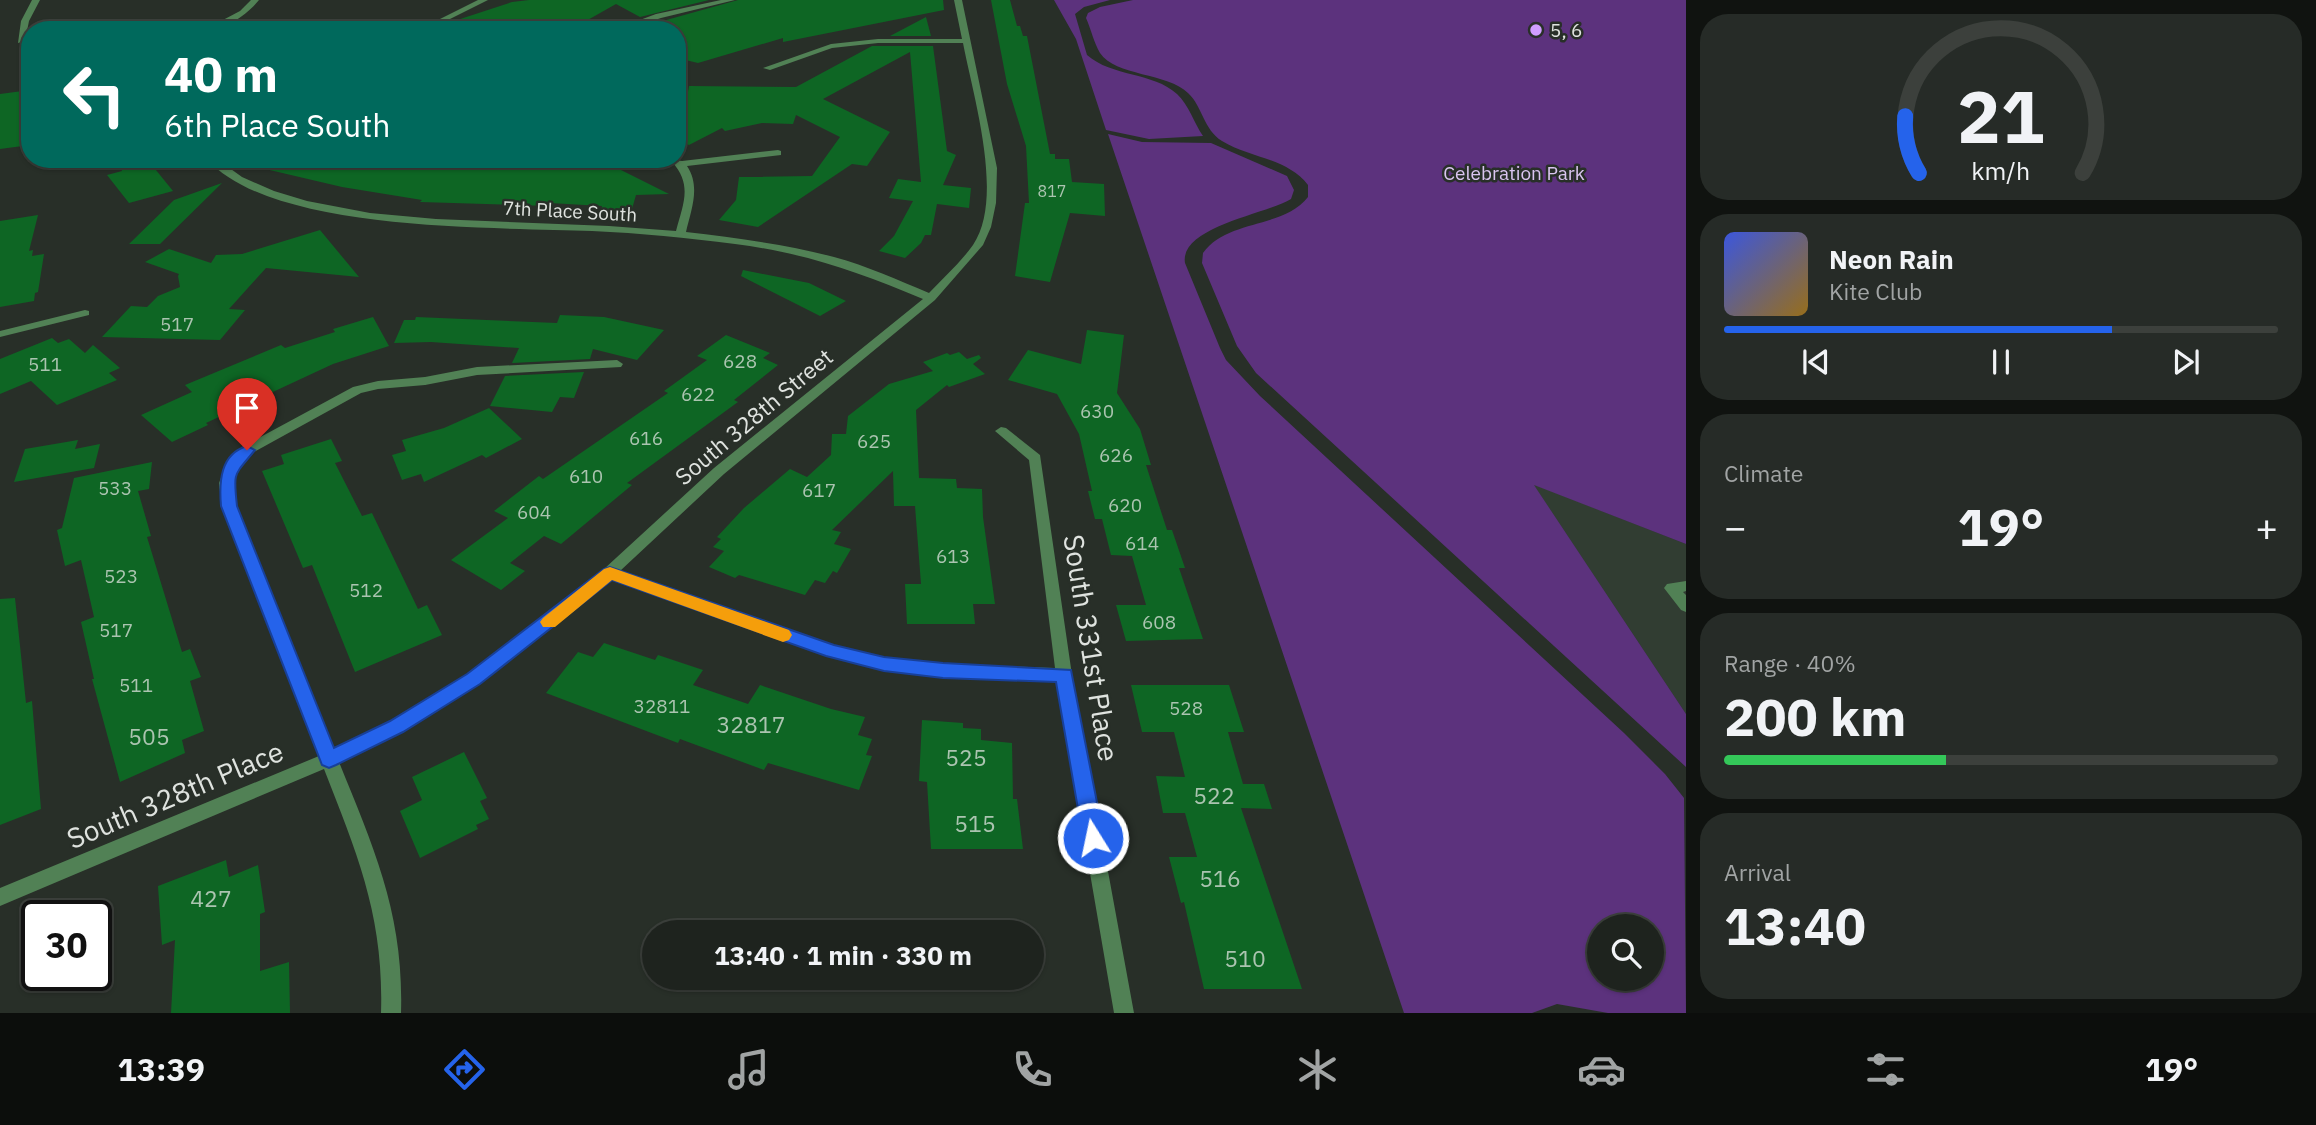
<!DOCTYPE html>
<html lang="en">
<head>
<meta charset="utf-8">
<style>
  body { margin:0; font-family:"IBM Plex Sans",sans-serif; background:#262b27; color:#f1f3f6; height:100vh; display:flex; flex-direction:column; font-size:26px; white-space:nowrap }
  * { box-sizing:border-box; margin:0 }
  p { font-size:23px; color:#a1a4a4 }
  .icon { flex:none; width:38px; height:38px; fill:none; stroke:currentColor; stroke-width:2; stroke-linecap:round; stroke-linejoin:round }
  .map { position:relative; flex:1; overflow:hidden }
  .drawer { display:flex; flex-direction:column; gap:14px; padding:14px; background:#101310; width:630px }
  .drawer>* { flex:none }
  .banner { position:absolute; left:21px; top:21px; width:665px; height:147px; border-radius:28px; box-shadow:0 2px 5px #0004,0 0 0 2px #3c403c; background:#00695c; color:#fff; overflow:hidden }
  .controls { position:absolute; left:1587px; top:914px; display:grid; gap:14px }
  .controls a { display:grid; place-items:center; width:77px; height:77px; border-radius:50%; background:#1e231e; box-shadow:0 2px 5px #0004,0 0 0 2px #3c403c; font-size:35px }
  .speed { position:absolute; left:21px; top:900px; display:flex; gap:14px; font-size:35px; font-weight:700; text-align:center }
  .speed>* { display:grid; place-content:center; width:91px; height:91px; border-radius:50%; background:#1e231e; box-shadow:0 2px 5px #0004,0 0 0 2px #3c403c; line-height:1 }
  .speed .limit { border:4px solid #111; border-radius:10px; background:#fff; color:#111 }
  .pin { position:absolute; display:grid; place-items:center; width:60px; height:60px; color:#fff; margin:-72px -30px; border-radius:50% 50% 50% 0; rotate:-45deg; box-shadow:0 0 7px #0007 }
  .pin .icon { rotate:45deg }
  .me { position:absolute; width:77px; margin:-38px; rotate:350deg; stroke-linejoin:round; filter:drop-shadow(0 0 5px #0008) }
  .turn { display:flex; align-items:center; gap:24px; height:147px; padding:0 28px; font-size:32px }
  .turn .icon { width:91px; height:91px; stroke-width:2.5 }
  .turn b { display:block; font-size:49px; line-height:60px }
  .big { font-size:52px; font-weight:700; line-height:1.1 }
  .drawer .tile { flex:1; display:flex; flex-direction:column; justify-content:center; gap:10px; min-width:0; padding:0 24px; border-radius:28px; background:#262b27 }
  .drawer .dial { align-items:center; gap:0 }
  .dial svg { height:182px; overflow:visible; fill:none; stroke:#3c403c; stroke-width:7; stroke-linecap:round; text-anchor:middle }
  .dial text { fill:#f1f3f6; stroke:none }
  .song { display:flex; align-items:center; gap:21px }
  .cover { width:84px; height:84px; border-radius:10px; background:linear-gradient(135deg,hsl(230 70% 55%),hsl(40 70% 35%)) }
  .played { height:7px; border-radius:4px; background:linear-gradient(90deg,#2563eb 70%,#3c403c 70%) }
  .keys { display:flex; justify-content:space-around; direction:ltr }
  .heat { display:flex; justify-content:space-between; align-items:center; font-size:38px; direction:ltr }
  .charge { height:10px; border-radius:5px; background:linear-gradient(90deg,#34c759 40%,#3c403c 0) }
  .trip { position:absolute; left:642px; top:920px; width:402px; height:70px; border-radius:35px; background:#1e231e; box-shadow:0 2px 5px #0004,0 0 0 2px #3c403c; font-weight:700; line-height:70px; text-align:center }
  .tab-bar { display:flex; height:112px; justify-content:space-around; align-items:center; background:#0c0e0c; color:#a1a4a4 }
  .tab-bar .icon { width:49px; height:49px }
  .tab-bar .selected { color:#2563eb }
  .tab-bar b { font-size:32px; color:#f1f3f6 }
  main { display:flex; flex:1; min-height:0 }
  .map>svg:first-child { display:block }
  .built { fill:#313d32 }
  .green { fill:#5c327d; fill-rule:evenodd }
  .building { fill:#0e6624 }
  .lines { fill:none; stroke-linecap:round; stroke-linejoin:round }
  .service { fill:#518155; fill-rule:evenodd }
  .minor { fill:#518155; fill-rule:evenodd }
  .tertiary { fill:#518155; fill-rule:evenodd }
  .route { fill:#2563eb; stroke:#184099; stroke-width:2 }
  .slow { fill:#f59e0b }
  .poi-dot { fill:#d09dff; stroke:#282f28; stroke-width:2.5 }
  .labels { text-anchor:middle; stroke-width:5; stroke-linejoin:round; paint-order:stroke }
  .far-number-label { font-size:16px; fill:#abc4b0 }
  .far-poi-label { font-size:19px; fill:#dfe3df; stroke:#282f28; text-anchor:start }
  .far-park-label { font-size:19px; fill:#dac5f0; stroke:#282f28 }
  .far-street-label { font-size:19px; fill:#dfe3df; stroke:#282f28 }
  .number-label { font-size:19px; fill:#abc4b0 }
  .street-label { font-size:23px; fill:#dfe3df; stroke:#282f28 }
  .near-number-label { font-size:23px; fill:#abc4b0 }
  .near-street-label { font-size:28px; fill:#dfe3df; stroke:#282f28 }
</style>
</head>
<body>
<main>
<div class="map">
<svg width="1686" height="1013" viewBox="0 0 1686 1013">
  <rect width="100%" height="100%" fill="#282f28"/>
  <path class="built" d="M 1533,484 L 1686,544 L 1686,714 Z"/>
  <path class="green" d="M 1054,0 L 1110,0 L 1084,7 L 1075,14 L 1087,55 C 1112,77 1153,72 1177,94 C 1189,105 1194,123 1203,136 L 1149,139 L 1106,130 L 1076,39 Z
    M 1133,0 L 1686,0 L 1686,544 L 1534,485 L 1686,714 L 1686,767 L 1256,373 L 1237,346 L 1202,263 L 1203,253 C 1227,219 1283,229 1308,197 L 1308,185 C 1287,158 1250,158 1222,141 C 1203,129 1203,107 1188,93 C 1168,73 1115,76 1100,53 C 1094,43 1091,29 1086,18 L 1088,13 L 1100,7 Z
    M 1108,134 L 1142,142 L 1211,143 L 1287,176 L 1294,190 L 1291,199 C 1267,214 1179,227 1185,263 L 1220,348 L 1226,360 L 1260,396 L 1624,733 L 1665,774 L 1684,798 L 1686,1013 L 1608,1013 L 1557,1004 L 1532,1013 L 1404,1013 ZM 1600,926 L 1652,926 L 1652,978 L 1600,978 Z"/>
  <path class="building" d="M 529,0 L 709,0 L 640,17 L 616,4 L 570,30 L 441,30 L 441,27 L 448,23 L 512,2 Z
    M 738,0 L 943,0 L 944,10 L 783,42 L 783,38 L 698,63 L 677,58 L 677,30 L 663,30 L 652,24 Z
    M 991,0 L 1010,0 L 1017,26 L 1020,26 L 1023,36 L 1027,36 L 1050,154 L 1055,154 L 1055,159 L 1069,159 L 1072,182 L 1104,184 L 1105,216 L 1070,213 L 1050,282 L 1015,276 L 1025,203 L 1029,203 L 1026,146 L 1007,84 Z
    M 926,17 L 931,36 L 890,36 Z
    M 872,46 L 933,46 L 947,151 L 956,155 L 943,185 L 971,188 L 969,208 L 937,204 L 931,235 L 925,235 L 921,243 L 905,258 L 879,251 L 894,236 L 913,201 L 889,198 L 898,179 L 921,182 L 910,52 L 823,99 L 890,132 L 867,166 L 852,164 L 758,227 L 719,220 L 736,200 L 739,177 L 812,176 L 840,137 L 796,115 L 793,124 L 762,123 L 725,131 L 722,128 L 689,145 L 677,141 L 677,103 L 687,97 L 689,86 L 796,87 Z
    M 30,90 L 30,145 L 0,149 L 0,94 Z
    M 119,159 L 147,159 L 173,191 L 129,203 L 107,175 L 122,171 Z
    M 262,159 L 599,159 L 669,194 L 636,195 L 632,209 L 601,211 L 602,206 L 550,203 L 548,206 L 420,202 L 422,200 L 342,187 L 261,168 Z
    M 222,183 L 160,244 L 129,244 L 174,200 Z
    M 38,215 L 29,251 L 33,250 L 32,256 L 44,254 L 38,292 L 35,293 L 34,301 L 0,307 L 0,221 Z
    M 320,230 L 359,277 L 266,268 L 229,309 L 245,310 L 220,340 L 102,337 L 131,306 L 147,307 L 158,296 L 180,287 L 178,276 L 179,274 L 145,262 L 169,249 L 211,263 L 216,255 L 242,254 Z
    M 743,270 L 809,283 L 846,301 L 820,316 L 741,276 Z
    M 560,315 L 604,317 L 664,330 L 637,360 L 593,349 L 590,359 L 512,363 L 519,348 L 431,342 L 394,343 L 404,320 L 415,320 L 416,317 L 557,323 Z
    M 373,317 L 389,346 L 333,364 L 206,423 L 208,425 L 172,442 L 141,415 L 192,392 L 185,385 L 281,345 L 285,348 L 335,332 L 333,329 Z
    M 1087,330 L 1124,335 L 1117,393 L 1140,429 L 1151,465 L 1146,465 L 1167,530 L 1172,530 L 1185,568 L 1179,568 L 1203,639 L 1126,641 L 1116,605 L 1146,605 L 1132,556 L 1111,555 L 1102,519 L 1095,519 L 1088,491 L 1092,491 L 1079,434 L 1057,394 L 1008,380 L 1028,350 L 1081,364 Z
    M 726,335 L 770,353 L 763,358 L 778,365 L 734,400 L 738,402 L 627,483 L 632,485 L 561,544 L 544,536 L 510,563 L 525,571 L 501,590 L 451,560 L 508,518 L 494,511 L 539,476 L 543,479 L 668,393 L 664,391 L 707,360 L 697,356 Z
    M 52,338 L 58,343 L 69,339 L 85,353 L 93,345 L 120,368 L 109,373 L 117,380 L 57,405 L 31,381 L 0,394 L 0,359 Z
    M 959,352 L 967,359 L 979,355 L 981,358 L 973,364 L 985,374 L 949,387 L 947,385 L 916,410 L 919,478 L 956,479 L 957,488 L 982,489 L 983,517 L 995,604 L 973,604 L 975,624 L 907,624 L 905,584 L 921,584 L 915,506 L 894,506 L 893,471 L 832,530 L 841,532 L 834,544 L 851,549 L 837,573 L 833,571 L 825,583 L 815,580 L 805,595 L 739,575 L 735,578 L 709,567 L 724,551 L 713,547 L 721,539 L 717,537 L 744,508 L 790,469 L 807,477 L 831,455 L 832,434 L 846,434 L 848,416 L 889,384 L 933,371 L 923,362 L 947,353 L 950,355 Z
    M 584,372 L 574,398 L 560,397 L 552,412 L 490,406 L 505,376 Z
    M 489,408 L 522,439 L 486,458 L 482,455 L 424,482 L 421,474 L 402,480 L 392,455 L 406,451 L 402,440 L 444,428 Z
    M 331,439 L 342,461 L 335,463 L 362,516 L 372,513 L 418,609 L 427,605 L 442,635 L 355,672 L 312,565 L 303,568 L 262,471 L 284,464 L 281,455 Z
    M 78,440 L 75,449 L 100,444 L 94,468 L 14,482 L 25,449 Z
    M 152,462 L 149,489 L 138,491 L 151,536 L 147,537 L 182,652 L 190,649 L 201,677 L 190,681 L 204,731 L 182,740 L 185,753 L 120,782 L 92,679 L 94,679 L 81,622 L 94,617 L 81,560 L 65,566 L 57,530 L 62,528 L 74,478 Z
    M 15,598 L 26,703 L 32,701 L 41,809 L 0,825 L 0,599 Z
    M 604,643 L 655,660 L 658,655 L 703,670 L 693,685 L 748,704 L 760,685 L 831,709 L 865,717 L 858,735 L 872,739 L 866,755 L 872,756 L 859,790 L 768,763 L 764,770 L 680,739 L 678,743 L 546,693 L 578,652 L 593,657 Z
    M 1131,685 L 1229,685 L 1244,732 L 1228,732 L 1243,784 L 1264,784 L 1272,809 L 1241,808 L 1302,989 L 1204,989 L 1184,902 L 1181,903 L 1169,857 L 1197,857 L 1185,813 L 1163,813 L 1156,776 L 1185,777 L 1174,732 L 1142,732 Z
    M 922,720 L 963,723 L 963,728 L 981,729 L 981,740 L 1012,743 L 1013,799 L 1017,799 L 1023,849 L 931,849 L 927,782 L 919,781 Z
    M 464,752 L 487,798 L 480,801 L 489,819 L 476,825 L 478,829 L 420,858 L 400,811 L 422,800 L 412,777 Z
    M 226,860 L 229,877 L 258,865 L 265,912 L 260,914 L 260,971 L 289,962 L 290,1013 L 171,1013 L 175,940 L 162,945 L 158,886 Z"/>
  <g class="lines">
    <path class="service" d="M 85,310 L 89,311 L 89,315 L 0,337 L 0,331 Z
      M 617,360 L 623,364 L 621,367 L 477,375 L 425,385 L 419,381 L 425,377 L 477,367 Z
      M 1686,581 L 1686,591 L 1683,592 L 1686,595 L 1686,612 L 1681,610 L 1664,588 L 1667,584 Z"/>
    <path class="minor" d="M 251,0 L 259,0 C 246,16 225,30 204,30 L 240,11 Z
      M 478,0 L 488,0 L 428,30 L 418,30 Z
      M 721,0 L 735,0 L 661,18 L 625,30 L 613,30 L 656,14 Z
      M 954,0 L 962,0 L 997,168 L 996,203 L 991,227 L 983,245 L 935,300 L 724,474 L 620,571 L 834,646 L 884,658 L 943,664 L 1055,668 L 1029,460 L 995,431 L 1001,427 L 1006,428 L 1040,455 L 1072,675 L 1134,1013 L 1114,1013 L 1057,681 L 943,676 L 884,670 L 826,656 L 611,579 L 480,684 L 402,732 L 339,762 C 375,851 404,915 401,1013 L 381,1013 C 384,917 358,856 324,769 L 0,906 L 0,888 L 319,756 L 227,522 L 221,501 L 219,483 L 225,467 L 242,447 L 353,387 L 378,381 L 425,377 L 431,381 L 425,385 L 378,389 L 361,393 L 252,453 L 243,462 L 235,475 L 233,483 L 235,501 L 241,522 L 334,749 L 390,722 L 468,674 L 604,569 L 714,468 L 923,299 C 859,272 805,253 735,244 C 687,238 640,233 592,231 C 497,227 272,233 207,159 L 217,159 L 242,177 L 274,191 L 307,201 L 370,213 L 436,219 L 609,226 L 676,231 C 683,204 693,185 672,162 L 674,160 L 682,161 L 778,150 L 781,151 L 781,155 L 687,166 C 701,187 691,210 686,232 C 736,238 785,244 834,257 C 867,266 898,280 929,293 C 943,278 961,262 973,245 C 1005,198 973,96 963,43 L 878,43 L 832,48 L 770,70 L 763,68 L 831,44 L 878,39 L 962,39 Z"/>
    <path class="tertiary" d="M 32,0 L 40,0 L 29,21 L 25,41 L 18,43 L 21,21 Z"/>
  </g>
  <path class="route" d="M 247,446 L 255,450 C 234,476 233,471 237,506 L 334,748 L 390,721 L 467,674 L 604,569 L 610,567 L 834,645 L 884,657 L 943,663 L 1071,670 L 1104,838 L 1101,845 L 1093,847 L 1086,845 L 1083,838 L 1056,682 L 943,678 L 884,671 L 826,656 L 612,580 L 480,684 L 403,732 L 336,765 L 329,768 L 322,765 L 221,506 C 219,482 220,454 247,446 Z"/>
  <path class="slow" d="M 610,567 L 789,630 L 792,635 L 789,640 L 783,642 L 612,580 L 555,627 L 543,627 L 540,622 L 543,618 L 604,569 Z"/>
  <circle class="poi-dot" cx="1536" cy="30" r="7"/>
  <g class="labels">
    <g class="far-number-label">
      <text x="1052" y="197">817</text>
    </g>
    <g class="far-poi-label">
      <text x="1550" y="37">5, 6</text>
    </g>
    <g class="far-park-label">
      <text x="1514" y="180">Celebration Park</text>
    </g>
    <g class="far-street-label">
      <text transform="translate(570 211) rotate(3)" y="7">7th Place South</text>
    </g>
    <g class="number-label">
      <text x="177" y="331">517</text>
      <text x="740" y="368">628</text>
      <text x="45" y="371">511</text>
      <text x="698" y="401">622</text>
      <text x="1097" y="418">630</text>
      <text x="646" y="445">616</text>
      <text x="874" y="448">625</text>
      <text x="1116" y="462">626</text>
      <text x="586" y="483">610</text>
      <text x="115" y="495">533</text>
      <text x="819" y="497">617</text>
      <text x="1125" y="512">620</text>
      <text x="534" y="519">604</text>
      <text x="1142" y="550">614</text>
      <text x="953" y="563">613</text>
      <text x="121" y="583">523</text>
      <text x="366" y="597">512</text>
      <text x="1159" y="629">608</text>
      <text x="116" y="637">517</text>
      <text x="136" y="692">511</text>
      <text x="662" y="713">32811</text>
      <text x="1186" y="715">528</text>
    </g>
    <g class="street-label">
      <text transform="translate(754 417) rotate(-40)" y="8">South 328th Street</text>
    </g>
    <g class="near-number-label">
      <text x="751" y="733">32817</text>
      <text x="149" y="745">505</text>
      <text x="966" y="766">525</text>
      <text x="1214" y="804">522</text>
      <text x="975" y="832">515</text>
      <text x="1220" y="887">516</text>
      <text x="211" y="907">427</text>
      <text x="1245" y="967">510</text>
    </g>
    <g class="near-street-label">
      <text transform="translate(1091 648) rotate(81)" y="10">South 331st Place</text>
      <text transform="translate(175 795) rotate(-23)" y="10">South 328th Place</text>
    </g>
  </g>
</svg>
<div class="controls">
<a><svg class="icon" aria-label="search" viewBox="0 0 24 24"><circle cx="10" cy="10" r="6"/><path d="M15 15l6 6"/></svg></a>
</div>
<div class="speed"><div class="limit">30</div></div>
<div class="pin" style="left:247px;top:450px;background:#d93025"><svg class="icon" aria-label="arrive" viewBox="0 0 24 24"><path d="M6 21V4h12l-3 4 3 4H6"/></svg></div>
<svg class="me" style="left:1093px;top:838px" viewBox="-20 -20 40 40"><circle r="17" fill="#2563eb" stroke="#fff" stroke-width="3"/><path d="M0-11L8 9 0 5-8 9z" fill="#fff"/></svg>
<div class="trip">13:40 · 1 min · 330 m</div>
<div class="banner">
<div class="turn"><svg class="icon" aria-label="left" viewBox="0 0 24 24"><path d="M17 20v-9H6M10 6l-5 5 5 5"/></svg><div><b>40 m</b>6th Place South</div></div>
</div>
</div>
<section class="drawer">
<div class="tile dial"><svg viewBox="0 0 100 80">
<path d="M14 69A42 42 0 1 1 86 69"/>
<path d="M14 69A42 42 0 0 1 8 44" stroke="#2563eb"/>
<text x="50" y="56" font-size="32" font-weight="700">21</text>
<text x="50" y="72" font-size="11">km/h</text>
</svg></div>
<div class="tile">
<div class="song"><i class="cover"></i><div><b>Neon Rain</b><p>Kite Club</p></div></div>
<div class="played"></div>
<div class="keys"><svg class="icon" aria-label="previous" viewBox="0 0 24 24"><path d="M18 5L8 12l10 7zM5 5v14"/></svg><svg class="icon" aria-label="pause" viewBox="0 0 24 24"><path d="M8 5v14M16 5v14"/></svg><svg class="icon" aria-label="next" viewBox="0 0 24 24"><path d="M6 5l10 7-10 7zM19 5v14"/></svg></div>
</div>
<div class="tile"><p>Climate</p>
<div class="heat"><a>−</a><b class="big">19°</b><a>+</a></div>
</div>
<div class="tile"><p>Range · 40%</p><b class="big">200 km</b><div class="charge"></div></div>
<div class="tile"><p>Arrival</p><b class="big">13:40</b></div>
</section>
</main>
<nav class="tab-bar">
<b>13:39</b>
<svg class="icon selected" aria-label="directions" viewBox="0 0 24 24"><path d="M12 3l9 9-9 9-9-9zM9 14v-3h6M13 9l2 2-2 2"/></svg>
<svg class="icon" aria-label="music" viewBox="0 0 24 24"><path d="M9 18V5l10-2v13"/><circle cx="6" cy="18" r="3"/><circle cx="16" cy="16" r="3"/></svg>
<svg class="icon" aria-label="phone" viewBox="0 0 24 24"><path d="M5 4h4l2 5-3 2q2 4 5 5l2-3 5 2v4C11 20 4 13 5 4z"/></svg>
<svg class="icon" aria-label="climate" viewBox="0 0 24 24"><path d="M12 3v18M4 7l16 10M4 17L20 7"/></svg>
<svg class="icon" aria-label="car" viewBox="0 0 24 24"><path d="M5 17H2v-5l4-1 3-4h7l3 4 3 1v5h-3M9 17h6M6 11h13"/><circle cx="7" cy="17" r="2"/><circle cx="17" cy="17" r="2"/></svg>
<svg class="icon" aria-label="filters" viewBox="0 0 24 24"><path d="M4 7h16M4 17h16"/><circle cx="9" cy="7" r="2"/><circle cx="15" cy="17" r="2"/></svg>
<b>19°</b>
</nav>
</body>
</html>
